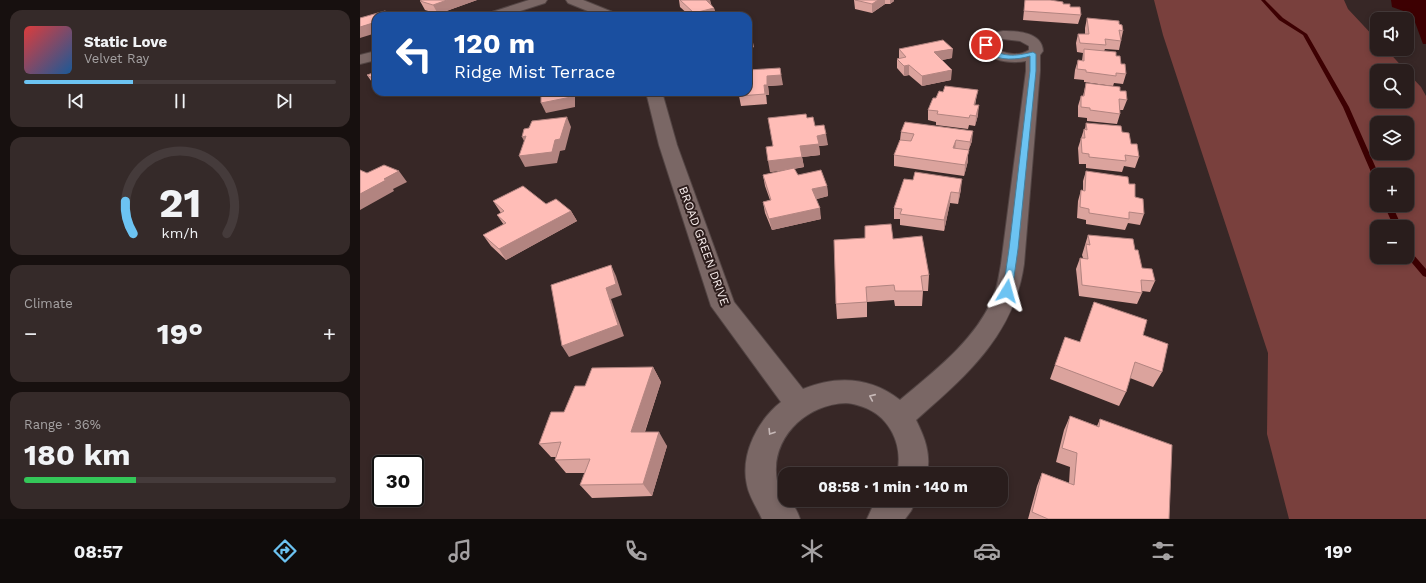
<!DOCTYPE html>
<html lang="en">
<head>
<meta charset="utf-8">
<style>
  body { margin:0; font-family:"Work Sans",sans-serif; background:#352a29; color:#f1f3f6; height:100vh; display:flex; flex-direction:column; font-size:15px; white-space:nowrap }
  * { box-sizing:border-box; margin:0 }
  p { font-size:13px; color:#a5a2a3 }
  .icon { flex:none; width:22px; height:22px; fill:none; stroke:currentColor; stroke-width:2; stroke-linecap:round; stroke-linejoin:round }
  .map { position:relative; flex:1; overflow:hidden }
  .sheet { display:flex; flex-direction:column; gap:10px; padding:10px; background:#17100f; width:360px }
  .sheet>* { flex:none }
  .top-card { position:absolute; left:12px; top:12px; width:380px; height:84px; border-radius:12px; box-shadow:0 2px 6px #0003,0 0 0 1px #453b3b; background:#1a4fa0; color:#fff; overflow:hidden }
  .fabs { position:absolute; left:1010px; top:12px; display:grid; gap:8px }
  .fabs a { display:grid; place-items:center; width:44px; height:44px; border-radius:8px; background:#291d1c; box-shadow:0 2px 6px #0003,0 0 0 1px #453b3b; font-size:20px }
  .speed { position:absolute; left:12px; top:455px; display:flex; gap:8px; font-size:20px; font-weight:700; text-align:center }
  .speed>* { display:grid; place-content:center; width:52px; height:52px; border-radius:50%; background:#291d1c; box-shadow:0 2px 6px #0003,0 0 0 1px #453b3b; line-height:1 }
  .speed .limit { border:2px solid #111; border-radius:6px; background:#fff; color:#111 }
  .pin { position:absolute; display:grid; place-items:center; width:34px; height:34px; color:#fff; margin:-17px; border:2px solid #fff; border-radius:50%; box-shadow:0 1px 4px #0007 }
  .me { position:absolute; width:44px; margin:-22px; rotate:8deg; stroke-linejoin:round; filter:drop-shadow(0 0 3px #0008) }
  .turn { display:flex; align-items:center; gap:14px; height:84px; padding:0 16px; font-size:18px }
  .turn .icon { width:52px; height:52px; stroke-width:2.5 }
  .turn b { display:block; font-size:28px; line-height:34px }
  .big { font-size:30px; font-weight:700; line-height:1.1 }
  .sheet .card { flex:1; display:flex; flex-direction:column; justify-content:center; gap:6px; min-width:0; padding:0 14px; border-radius:12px; background:#352a29 }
  .sheet .dial { align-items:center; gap:0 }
  .dial svg { height:104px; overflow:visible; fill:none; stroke:#453b3b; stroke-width:7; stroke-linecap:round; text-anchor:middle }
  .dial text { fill:#f1f3f6; stroke:none }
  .song { display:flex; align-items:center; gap:12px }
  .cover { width:48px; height:48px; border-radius:6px; background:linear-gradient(135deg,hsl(0 70% 55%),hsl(210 70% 35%)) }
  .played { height:4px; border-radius:2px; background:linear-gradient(90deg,#6cc3f2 35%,#453b3b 35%) }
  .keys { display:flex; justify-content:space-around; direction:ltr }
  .heat { display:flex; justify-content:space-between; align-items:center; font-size:22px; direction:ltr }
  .charge { height:6px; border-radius:3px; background:linear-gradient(90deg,#34c759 36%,#453b3b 0) }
  .trip { position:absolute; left:418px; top:467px; width:230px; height:40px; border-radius:12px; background:#291d1c; box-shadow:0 2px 6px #0003,0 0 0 1px #453b3b; font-weight:700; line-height:40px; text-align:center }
  .tabs { display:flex; height:64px; justify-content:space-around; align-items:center; background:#100c0b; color:#a5a2a3 }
  .tabs .icon { width:28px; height:28px }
  .tabs .selected { color:#6cc3f2 }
  .tabs b { font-size:18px; color:#f1f3f6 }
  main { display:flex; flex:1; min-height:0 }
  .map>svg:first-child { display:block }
  .green { fill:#79403d; fill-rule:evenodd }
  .water { fill:#3d0002 }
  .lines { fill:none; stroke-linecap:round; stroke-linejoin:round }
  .stream { fill:#3d0002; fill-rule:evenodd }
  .street-casing { stroke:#534544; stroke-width:2 }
  .street { fill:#7a6765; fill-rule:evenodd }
  .wall { fill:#dba39d }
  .shaded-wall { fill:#b28480 }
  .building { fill:#ffbdb7; stroke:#b28480 }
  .oneway { stroke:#c6b8b7 }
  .route { fill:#6cc3f2; stroke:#467f9d }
  .labels { text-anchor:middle; stroke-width:4; stroke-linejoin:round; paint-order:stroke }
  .street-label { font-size:12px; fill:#f9eeed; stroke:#2d1d1c }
</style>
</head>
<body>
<main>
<section class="sheet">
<div class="card">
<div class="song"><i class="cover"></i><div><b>Static Love</b><p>Velvet Ray</p></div></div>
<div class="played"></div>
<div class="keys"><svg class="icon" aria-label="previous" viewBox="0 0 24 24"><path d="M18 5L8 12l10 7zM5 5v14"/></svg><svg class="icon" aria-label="pause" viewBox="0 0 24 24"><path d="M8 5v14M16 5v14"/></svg><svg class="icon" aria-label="next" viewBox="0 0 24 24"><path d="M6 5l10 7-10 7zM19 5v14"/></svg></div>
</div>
<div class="card dial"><svg viewBox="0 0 100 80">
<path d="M14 69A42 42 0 1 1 86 69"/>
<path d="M14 69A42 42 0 0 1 8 44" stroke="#6cc3f2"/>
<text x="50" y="56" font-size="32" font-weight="700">21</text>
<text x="50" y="72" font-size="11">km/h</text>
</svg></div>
<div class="card"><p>Climate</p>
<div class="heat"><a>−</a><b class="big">19°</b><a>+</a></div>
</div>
<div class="card"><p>Range · 36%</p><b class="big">180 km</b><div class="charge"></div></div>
</section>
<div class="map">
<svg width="1066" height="519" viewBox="0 0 1066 519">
  <rect width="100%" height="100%" fill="#372726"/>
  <path class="green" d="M 794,0 L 984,0 L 988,9 L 1017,40 L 1017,49 L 1026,49 L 1046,71 L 1017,71 L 1017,101 L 1047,101 L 1047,72 L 1061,87 L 1066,96 L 1066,519 L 929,519 L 907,434 L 908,353 L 803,35 ZM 1017,123 L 1047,123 L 1047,153 L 1017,153 ZM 1017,175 L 1047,175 L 1047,205 L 1017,205 ZM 1017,227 L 1047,227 L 1047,257 L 1017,257 Z"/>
  <path class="water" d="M 1031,0 L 1066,0 L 1066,44 L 1063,44 L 1052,14 L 1032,7 Z"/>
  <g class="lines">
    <path class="stream" d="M 901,0 L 905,0 L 923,18 L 947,34 L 989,107 L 1019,175 L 1017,175 L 1017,181 L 1014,179 L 983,107 L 943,35 L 919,20 Z
      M 1024,205 L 1032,205 L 1042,227 L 1034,227 Z
      M 1047,246 L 1050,247 L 1052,253 L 1066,269 L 1066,277 L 1063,276 L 1047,257 Z"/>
    <g class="street-casing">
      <path id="street" d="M 169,0 L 187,0 L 185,3 L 145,16 L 127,16 L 129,13 Z
        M 206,0 L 223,0 L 255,13 L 257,16 L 240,16 L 208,3 Z
        M 643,31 C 657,31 682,32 683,51 L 680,55 L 680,71 L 664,264 C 654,335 607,375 556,420 C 565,438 571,454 567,474 L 537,474 C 544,444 529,413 497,405 C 494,404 489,403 486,403 C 445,404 409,440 417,481 C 418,487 423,497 426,500 C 428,503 433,504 435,508 C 437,511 439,516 440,519 L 402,519 C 397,508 389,496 387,485 C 380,454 398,420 421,402 L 351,306 L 299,145 L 286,92 L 302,92 L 317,145 L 374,302 L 443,389 C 477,375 511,377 540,400 C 573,372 613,342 631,302 C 637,290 639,276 641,264 L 666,71 L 666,61 C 651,64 629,61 620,48 C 620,33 631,34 643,31 ZM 643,39 L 660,41 L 669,46 L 669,50 C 658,57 644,54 634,47 L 634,42 Z
        M 16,51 L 16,60 L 0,64 L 0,55 Z
        M 521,500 L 556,500 L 551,511 L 545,519 L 507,519 L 512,508 Z"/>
    </g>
    <use href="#street" class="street"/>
  </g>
  <path class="wall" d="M 62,0 L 117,0 L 78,14 L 65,10 L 60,1 Z
    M 319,0 L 350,0 L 351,4 L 354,8 L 356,16 L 330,16 L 320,7 Z
    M 494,0 L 534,0 L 534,1 L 530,4 L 525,4 L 512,13 L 495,9 Z
    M 665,0 L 690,0 L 703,4 L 710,7 L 721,15 L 718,24 L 663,20 Z
    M 727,18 L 759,24 L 763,31 L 759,50 L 745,49 L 744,51 L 756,56 L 761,64 L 766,74 L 763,84 L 754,83 L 753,86 L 724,82 L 724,80 L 714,79 L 715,70 L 718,60 L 722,61 L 723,53 L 717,52 L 716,43 L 718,34 L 725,34 L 725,28 Z
    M 539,49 L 592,58 L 582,60 L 591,80 L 562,86 L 549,75 L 544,76 L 537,68 L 537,59 L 539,58 Z
    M 388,70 L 423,85 L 408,86 L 409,95 L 406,95 L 407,104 L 381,106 L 379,96 Z
    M 16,72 L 16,86 L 14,85 L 7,75 Z
    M 726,83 L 760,91 L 767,100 L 763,110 L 760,110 L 760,114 L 757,124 L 727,121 L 727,118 L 718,117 L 718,106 L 721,96 L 723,96 Z
    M 616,100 L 615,105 L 618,115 L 615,126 L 609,125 L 608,129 L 576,125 L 576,122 L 568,120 L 568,110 Z
    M 447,118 L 455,126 L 468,145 L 459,146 L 460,155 L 442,157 L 444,167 L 434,169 L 438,175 L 467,186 L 468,196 L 456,199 L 461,219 L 412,230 L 405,213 L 403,202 L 410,200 L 405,186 L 403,175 L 433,169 L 410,172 L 413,146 Z
    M 726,123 L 762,132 L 771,144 L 779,157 L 775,168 L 764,166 L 762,172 L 726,168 L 726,164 L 719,164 L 718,148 L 724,129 L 725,129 Z
    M 541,132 L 612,141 L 608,152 L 608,161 L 604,176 L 534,166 L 534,155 L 540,140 Z
    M 726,171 L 769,184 L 784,214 L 780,225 L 768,223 L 765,230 L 726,224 L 726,220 L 717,218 L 718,201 L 721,190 L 723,190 L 723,181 Z
    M 601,189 L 598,204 L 590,203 L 584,231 L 540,225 L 540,219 L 534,219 L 534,208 Z
    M 133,201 L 186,204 L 211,211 L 217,221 L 146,260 L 131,246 L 123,235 L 144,225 L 137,215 L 141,213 Z
    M 728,235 L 775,250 L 782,268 L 795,281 L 790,292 L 782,291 L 782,293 L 777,304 L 719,296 L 716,269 L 720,258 L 723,258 L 722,255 Z
    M 533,239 L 569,275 L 568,291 L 563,291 L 562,306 L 535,306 L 534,300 L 507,302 L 507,317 L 477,319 L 476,304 Z
    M 734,302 L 783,335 L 802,372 L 793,387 L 770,378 L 766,392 L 759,406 L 690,379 L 695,365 L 720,342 Z
    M 293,367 L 301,382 L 285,432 L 307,446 L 292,496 L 232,498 L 220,485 L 225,473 L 206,473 L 195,460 L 196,457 L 191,457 L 179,444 L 225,386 Z
    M 710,416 L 737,426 L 740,419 L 809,519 L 668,519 L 677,486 L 682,473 L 709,483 L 710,467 L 696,462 L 704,430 Z"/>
  <path class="shaded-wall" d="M 87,0 L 117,0 L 78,14 L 73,5 Z
    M 345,0 L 350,0 L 351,7 Z
    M 518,0 L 525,0 L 525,4 L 512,13 L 512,4 Z
    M 530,0 L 534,0 L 534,1 L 530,4 Z
    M 354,8 L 356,16 L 335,16 L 334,13 Z
    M 16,22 L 16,33 L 0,38 L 0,27 Z
    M 392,38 L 394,47 L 392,48 L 393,53 L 388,54 L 388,39 Z
    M 593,49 L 592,58 L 573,62 L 574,52 Z
    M 549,65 L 549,75 L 544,76 L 544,66 Z
    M 420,68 L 423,85 L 408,86 L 409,95 L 406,95 L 407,104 L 404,85 L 407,76 Z
    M 592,70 L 591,80 L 562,86 L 562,76 Z
    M 618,90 L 613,115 L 614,105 Z
    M 211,92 L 215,92 L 215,107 L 186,113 L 181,103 Z
    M 619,105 L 618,115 L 615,126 L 616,116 Z
    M 207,117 L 211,127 L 205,150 L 200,151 L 197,163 L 165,167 L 159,156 L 195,140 Z
    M 613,131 L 612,141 L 608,152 L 608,161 L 604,176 L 605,165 L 609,151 L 610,142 Z
    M 466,134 L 468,145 L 459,146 L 460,155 L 442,157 L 444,167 L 410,172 L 408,161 L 457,136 Z
    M 166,136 L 167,147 L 162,137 Z
    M 596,140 L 595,151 L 593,148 Z
    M 39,171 L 47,182 L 33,189 L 34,191 L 0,210 L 0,194 L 24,179 Z
    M 602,179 L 601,189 L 598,204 L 599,193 Z
    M 467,186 L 468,196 L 454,200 L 452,189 Z
    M 591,192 L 590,203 L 584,231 L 584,220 Z
    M 460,208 L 461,219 L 412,230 L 409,219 Z
    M 211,211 L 217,221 L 146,260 L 139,249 Z
    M 251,265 L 256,276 L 262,295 L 251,299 L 264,336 L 209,357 L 202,346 L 246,288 Z
    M 293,367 L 301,382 L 280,446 L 271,432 Z
    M 299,432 L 307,446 L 292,496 L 283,484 Z"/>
  <path class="building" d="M 62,0 L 87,0 L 73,5 L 60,1 Z
    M 320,0 L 346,0 L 354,8 L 334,13 Z
    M 495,0 L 518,0 L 512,4 Z
    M 665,0 L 690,0 L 703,2 L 703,4 L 710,4 L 710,7 L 720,7 L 721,15 L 664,11 Z
    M 25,11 L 33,16 L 16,16 L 16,22 L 0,27 L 0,18 Z
    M 727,18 L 759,21 L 759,24 L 762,25 L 763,31 L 759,30 L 761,41 L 745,39 L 746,45 L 720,43 L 718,34 L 729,34 Z
    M 388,31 L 392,38 L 388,39 Z
    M 388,39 L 391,44 L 388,44 Z
    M 583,40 L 593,49 L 574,52 L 592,70 L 562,76 L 549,65 L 544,66 L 537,59 L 546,57 L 539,49 Z
    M 724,49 L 756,52 L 756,56 L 760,56 L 761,64 L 765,64 L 766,74 L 756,73 L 756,76 L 726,72 L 726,70 L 717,69 L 718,60 L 724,61 Z
    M 420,68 L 421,75 L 407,76 L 407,85 L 404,85 L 405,94 L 379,96 L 379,92 L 388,92 L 388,70 Z
    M 16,72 L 16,80 L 7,75 Z
    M 726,83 L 760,87 L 760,91 L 766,91 L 767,100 L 759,99 L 760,114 L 730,110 L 730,108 L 721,107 L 721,96 L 724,96 Z
    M 585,86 L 618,90 L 614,105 L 619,105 L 616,116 L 610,115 L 609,118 L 577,114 L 578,111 L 568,110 L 573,98 L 576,98 L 579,91 L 583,92 Z
    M 181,92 L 211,92 L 211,97 L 181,103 Z
    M 446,114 L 447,118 L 453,117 L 455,126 L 464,125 L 466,134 L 457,136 L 459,144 L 440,146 L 442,157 L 408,161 L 406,147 L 413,146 L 408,118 Z
    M 207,117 L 200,139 L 195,140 L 192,152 L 159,156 L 166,136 L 162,137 L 164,129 L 169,128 L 172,121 Z
    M 545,122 L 613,131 L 610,142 L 596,140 L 593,148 L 609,150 L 605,165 L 534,155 L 540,140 L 551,141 L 554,134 L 541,132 Z
    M 726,123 L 761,126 L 762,132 L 769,133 L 771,144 L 777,144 L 779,157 L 765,155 L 766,161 L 729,157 L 729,154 L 722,153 L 721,138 L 725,138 L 724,129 L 727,130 Z
    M 24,165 L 39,171 L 24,179 L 26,180 L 0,194 L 0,170 L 7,173 Z
    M 434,168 L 438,175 L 461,170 L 467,186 L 452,189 L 460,208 L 409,219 L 403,202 L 411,200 L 403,175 Z
    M 726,171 L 768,177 L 769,184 L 775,184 L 775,197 L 783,199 L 784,214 L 769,212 L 769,219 L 729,213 L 729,209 L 720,207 L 721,190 L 725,191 Z
    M 555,172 L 602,179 L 599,193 L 591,192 L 584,220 L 540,214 L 542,209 L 534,208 L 544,179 L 553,180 Z
    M 163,186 L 186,204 L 196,199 L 211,211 L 139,249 L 123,235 L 146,223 L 137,215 L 144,211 L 133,201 Z
    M 531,224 L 533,239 L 562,236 L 569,275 L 561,276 L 563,291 L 535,291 L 534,285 L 506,287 L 507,302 L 476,304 L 474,240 L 505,238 L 505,226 Z
    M 728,235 L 773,239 L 775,250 L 778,250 L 782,268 L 792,269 L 795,281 L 781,280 L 782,293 L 722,285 L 720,258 L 728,259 L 726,244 L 730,245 Z
    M 251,265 L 256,284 L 246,288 L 258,325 L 202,346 L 191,285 Z
    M 734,302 L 787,320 L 783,335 L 808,344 L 802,372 L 775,362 L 766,392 L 695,365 L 705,337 L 720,342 Z
    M 293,367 L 271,432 L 299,432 L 283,484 L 220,485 L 230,459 L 195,460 L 201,442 L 179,444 L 191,412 L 204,412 L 215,386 L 225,386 L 232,368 Z
    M 710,416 L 739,427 L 740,419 L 812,445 L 809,519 L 688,519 L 672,512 L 682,473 L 714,485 L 717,453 L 702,448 Z"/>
  <defs><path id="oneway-chevron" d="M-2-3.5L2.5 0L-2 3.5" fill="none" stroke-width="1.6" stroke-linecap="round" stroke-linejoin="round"/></defs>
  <g class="oneway">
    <use href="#oneway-chevron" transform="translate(512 397) rotate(-156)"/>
    <use href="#oneway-chevron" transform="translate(411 432) rotate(122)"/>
  </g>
  <path class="route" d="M 624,43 L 628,43 C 638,59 657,56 673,52 L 676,54 L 676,71 L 658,249 L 652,291 L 647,295 L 643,291 L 649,249 L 670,71 L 670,56 C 658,60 639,61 628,53 C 626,51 624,47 623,45 Z"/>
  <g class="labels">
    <g class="street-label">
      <text transform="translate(344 246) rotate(70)" y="4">BROAD GREEN DRIVE</text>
    </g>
  </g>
</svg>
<div class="fabs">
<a><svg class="icon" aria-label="sound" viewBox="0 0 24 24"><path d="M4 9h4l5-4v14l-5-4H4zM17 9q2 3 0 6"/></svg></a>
<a><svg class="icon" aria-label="search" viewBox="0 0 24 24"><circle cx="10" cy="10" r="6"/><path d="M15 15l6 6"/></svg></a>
<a><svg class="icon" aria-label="layers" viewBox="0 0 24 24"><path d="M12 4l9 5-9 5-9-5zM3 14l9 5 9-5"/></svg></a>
<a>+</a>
<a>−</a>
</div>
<div class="speed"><div class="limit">30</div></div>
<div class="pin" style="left:626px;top:45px;background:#d93025"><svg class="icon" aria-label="arrive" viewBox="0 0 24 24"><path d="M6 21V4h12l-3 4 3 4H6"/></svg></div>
<svg class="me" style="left:647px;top:291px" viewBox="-20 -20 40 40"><path d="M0-17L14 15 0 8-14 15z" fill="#6cc3f2" stroke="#fff" stroke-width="4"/></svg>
<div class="trip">08:58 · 1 min · 140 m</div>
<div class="top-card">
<div class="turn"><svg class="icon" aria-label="left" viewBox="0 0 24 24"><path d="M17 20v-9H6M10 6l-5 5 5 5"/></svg><div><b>120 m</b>Ridge Mist Terrace</div></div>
</div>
</div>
</main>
<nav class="tabs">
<b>08:57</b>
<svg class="icon selected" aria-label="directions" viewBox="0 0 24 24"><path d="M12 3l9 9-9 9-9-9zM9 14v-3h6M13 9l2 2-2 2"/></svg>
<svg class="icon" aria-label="music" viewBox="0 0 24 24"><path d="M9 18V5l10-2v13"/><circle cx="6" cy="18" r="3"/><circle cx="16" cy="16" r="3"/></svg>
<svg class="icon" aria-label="phone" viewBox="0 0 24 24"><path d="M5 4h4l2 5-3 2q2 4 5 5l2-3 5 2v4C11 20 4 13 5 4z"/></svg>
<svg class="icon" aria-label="climate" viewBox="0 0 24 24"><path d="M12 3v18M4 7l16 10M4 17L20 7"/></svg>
<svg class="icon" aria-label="car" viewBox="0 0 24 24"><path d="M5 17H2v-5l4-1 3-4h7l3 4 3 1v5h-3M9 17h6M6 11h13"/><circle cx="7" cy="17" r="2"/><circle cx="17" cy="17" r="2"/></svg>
<svg class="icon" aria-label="filters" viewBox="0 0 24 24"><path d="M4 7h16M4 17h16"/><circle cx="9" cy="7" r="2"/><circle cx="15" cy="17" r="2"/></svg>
<b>19°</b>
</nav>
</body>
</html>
